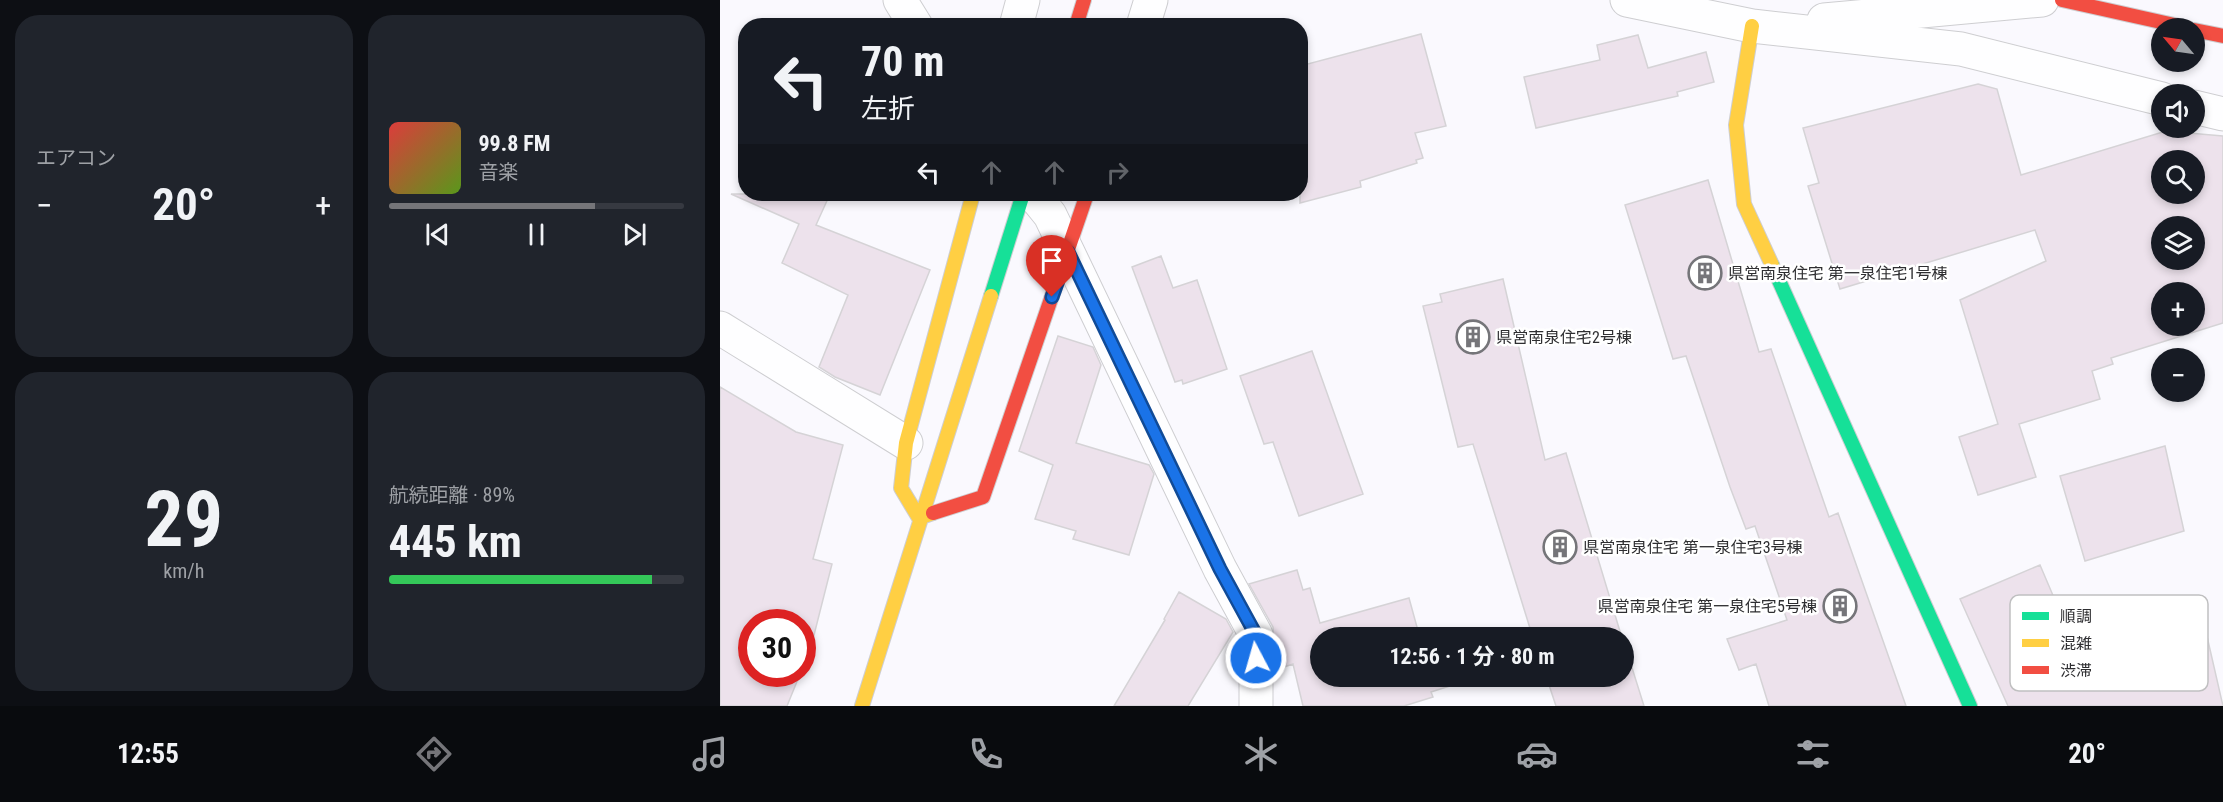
<!DOCTYPE html>
<html lang="ja">
<head>
<meta charset="utf-8">
<style>
  body { margin:0; font-family:"Roboto Condensed","Noto Sans JP",sans-serif; background:#20242c; color:#f1f3f6; height:100vh; display:flex; flex-direction:column; font-size:22px; white-space:nowrap }
  * { box-sizing:border-box; margin:0 }
  p { font-size:20px; color:#9ea1a6 }
  .icon { flex:none; width:33px; height:33px; fill:none; stroke:currentColor; stroke-width:2; stroke-linecap:round; stroke-linejoin:round }
  .map { position:relative; flex:1; overflow:hidden }
  .details { display:flex; flex-direction:column; gap:15px; padding:15px; background:#0d0f14; width:720px }
  .details>* { flex:none }
  .banner { position:absolute; left:18px; top:18px; width:570px; height:183px; border-radius:24px; box-shadow:0 3px 9px #0003; background:#171b24; color:#f1f3f6; overflow:hidden }
  .needle { width:39px; rotate:299deg }
  .buttons { position:absolute; left:1431px; top:18px; display:grid; gap:12px }
  .buttons a { display:grid; place-items:center; width:54px; height:54px; border-radius:50%; background:#171b24; box-shadow:0 3px 9px #0003; font-size:30px }
  .speed { position:absolute; left:18px; top:609px; display:flex; gap:12px; font-size:30px; font-weight:700; text-align:center }
  .speed>* { display:grid; place-content:center; width:78px; height:78px; border-radius:50%; background:#171b24; box-shadow:0 3px 9px #0003; line-height:1 }
  .speed .limit { border:9px solid #d22; background:#fff; color:#111 }
  .pin { position:absolute; display:grid; place-items:center; width:51px; height:51px; color:#fff; margin:-62px -26px; border-radius:50% 50% 50% 0; rotate:-45deg; box-shadow:0 0 6px #0007 }
  .pin .icon { rotate:45deg }
  .me { position:absolute; width:66px; margin:-33px; rotate:354deg; stroke-linejoin:round; filter:drop-shadow(0 0 4px #0008) }
  .turn { display:flex; align-items:center; gap:21px; height:126px; padding:0 24px; font-size:27px }
  .turn .icon { width:78px; height:78px; stroke-width:2.5 }
  .turn b { display:block; font-size:42px; line-height:51px }
  .lanes { display:flex; align-items:center; height:57px; padding:0 24px; background:#0003; justify-content:center; gap:30px; direction:ltr }
  .lanes .off { opacity:.35 }
  .big { font-size:45px; font-weight:700; line-height:1.1 }
  .details .widget { flex:1; display:flex; flex-direction:column; justify-content:center; gap:9px; min-width:0; padding:0 21px; border-radius:24px; background:#20242c }
  .details .dial { align-items:center; gap:0 }
  .dial b { font-size:78px; line-height:1 }
  .song { display:flex; align-items:center; gap:18px }
  .cover { width:72px; height:72px; border-radius:9px; background:linear-gradient(135deg,hsl(0 70% 55%),hsl(90 70% 35%)) }
  .played { height:6px; border-radius:3px; background:linear-gradient(90deg,#757579 70%,#363941 70%) }
  .keys { display:flex; justify-content:space-around; direction:ltr }
  .heat { display:flex; justify-content:space-between; align-items:center; font-size:33px; direction:ltr }
  .charge { height:9px; border-radius:4px; background:linear-gradient(90deg,#34c759 89%,#363941 0) }
  .details .tiles { flex:1; display:grid; gap:15px; grid-template-columns:repeat(2,1fr) }
  .trip { position:absolute; left:590px; top:627px; width:324px; height:60px; border-radius:30px; background:#171b24; box-shadow:0 3px 9px #0003; font-weight:700; line-height:60px; text-align:center }
  .dock { display:flex; height:96px; justify-content:space-around; align-items:center; background:#090b0e; color:#9ea1a6 }
  .dock .icon { width:42px; height:42px }
  .dock .on { color:#757579 }
  .dock b { font-size:27px; color:#f1f3f6 }
  main { display:flex; flex:1; min-height:0 }
  .map>svg:first-child { display:block }
  .building { fill:#ede2ec; stroke:#d5d3d6; stroke-width:1.5; fill-rule:evenodd }
  .lines { fill:none; stroke-linecap:round; stroke-linejoin:round }
  .street-casing { stroke:#ceced1; stroke-width:35 }
  .fast-casing { stroke:#ceced1; stroke-width:16 }
  .slow-casing { stroke:#ceced1; stroke-width:16 }
  .jam-casing { stroke:#ceced1; stroke-width:16 }
  .street { stroke:#fefeff; stroke-width:33 }
  .fast { stroke:#16e098; stroke-width:14 }
  .slow { stroke:#ffcf43; stroke-width:14 }
  .jam { stroke:#f24e42; stroke-width:14 }
  .route-casing { stroke:#114b97; stroke-width:15 }
  .route { stroke:#1a73e8; stroke-width:10 }
  .labels { text-anchor:middle; stroke-width:5; stroke-linejoin:round; paint-order:stroke }
  .poi-label { font-size:16px; fill:#2e2e31; stroke:#fff; text-anchor:start }
  .key { fill:#fff; stroke:#c0c0c1; stroke-width:1.5 }
  .key-label { font-size:16px; fill:#2e2e31 }
</style>
</head>
<body>
<main>
<section class="details">
<div class="tiles">
<div class="widget"><p>エアコン</p>
<div class="heat"><a>−</a><b class="big">20°</b><a>+</a></div>
</div>
<div class="widget">
<div class="song"><i class="cover"></i><div><b>99.8 FM</b><p>音楽</p></div></div>
<div class="played"></div>
<div class="keys"><svg class="icon" aria-label="previous" viewBox="0 0 24 24"><path d="M18 5L8 12l10 7zM5 5v14"/></svg><svg class="icon" aria-label="pause" viewBox="0 0 24 24"><path d="M8 5v14M16 5v14"/></svg><svg class="icon" aria-label="next" viewBox="0 0 24 24"><path d="M6 5l10 7-10 7zM19 5v14"/></svg></div>
</div>
<div class="widget dial"><b>29</b><p>km/h</p></div>
<div class="widget"><p>航続距離 · 89%</p><b class="big">445 km</b><div class="charge"></div></div>
</div>
</section>
<div class="map">
<svg width="1503" height="706" viewBox="0 0 1503 706">
  <rect width="100%" height="100%" fill="#faf9fe"/>
  <path class="building" d="M 701,34 L 726,126 L 695,133 L 703,158 L 696,160 L 697,163 L 640,181 L 641,187 L 580,203 L 580,66 Z
    M 918,35 L 928,68 L 986,52 L 994,82 L 957,92 L 958,96 L 816,128 L 804,77 L 880,60 L 877,45 Z
    M 1258,84 L 1277,89 L 1301,175 L 1446,131 L 1503,136 L 1503,323 L 1391,358 L 1393,364 L 1372,371 L 1380,399 L 1299,424 L 1316,477 L 1258,495 L 1239,437 L 1278,424 L 1240,300 L 1326,261 L 1315,230 L 1120,289 L 1088,186 L 1099,183 L 1083,128 ZM 1442,160 L 1474,160 L 1474,194 L 1442,194 ZM 1442,226 L 1474,226 L 1474,260 L 1442,260 ZM 1442,292 L 1474,292 L 1474,326 L 1442,326 Z
    M 988,180 L 1039,352 L 1051,349 L 1109,517 L 1118,513 L 1186,706 L 1049,706 L 1036,664 L 1019,670 L 1007,639 L 1067,620 L 1035,526 L 1026,529 L 1010,487 L 966,356 L 953,359 L 905,205 Z
    M 11,194 L 110,194 L 96,225 L 210,270 L 160,395 L 115,377 L 99,367 L 128,295 L 62,263 L 79,224 Z
    M 441,256 L 453,288 L 477,280 L 507,369 L 463,384 L 462,380 L 455,382 L 412,267 Z
    M 783,279 L 825,460 L 846,453 L 902,638 L 813,638 L 753,444 L 738,447 L 703,306 L 722,302 L 720,294 Z
    M 338,336 L 373,347 L 381,365 L 356,443 L 429,465 L 434,474 L 409,555 L 353,539 L 356,531 L 315,519 L 333,465 L 299,451 Z
    M 592,351 L 643,494 L 579,516 L 553,442 L 544,444 L 520,376 Z
    M 0,387 L 76,432 L 123,445 L 93,559 L 112,564 L 93,639 L 82,666 L 82,622 L 32,622 L 32,674 L 80,674 L 67,706 L 0,706 Z
    M 1445,446 L 1464,531 L 1365,561 L 1340,476 Z
    M 1320,565 L 1355,647 L 1483,619 L 1503,706 L 1288,706 L 1240,599 Z
    M 577,570 L 583,590 L 590,588 L 600,623 L 689,598 L 700,638 L 600,638 L 600,676 L 733,676 L 736,684 L 711,692 L 713,697 L 684,706 L 583,706 L 573,664 L 555,670 L 553,627 L 529,584 Z
    M 459,592 L 506,619 L 513,632 L 468,706 L 394,706 L 445,620 L 444,619 Z
    M 903,639 L 924,706 L 836,706 L 826,676 L 903,676 Z"/>
  <g class="lines">
    <g class="street-casing">
      <path id="street" d="M 180,0 L 196,26
        M 907,0 L 1032,26 L 1241,49 L 1442,99
        M 1104,20 L 1322,0
        M 296,26 L 303,0
        M 423,26 L 431,0
        M 1474,107 L 1503,114
        M 313,194 L 330,215 L 500,569 L 536,635 L 536,706
        M 0,328 L 186,443"/>
    </g>
    <g class="fast-casing">
      <path id="fast" d="M 1052,265 L 1250,706
        M 271,296 L 303,194"/>
    </g>
    <g class="slow-casing">
      <path id="slow" d="M 1032,26 L 1016,125 L 1024,204 L 1052,265
        M 213,513 L 199,518 L 181,488 L 186,443 L 253,194
        M 142,706 L 271,296"/>
    </g>
    <g class="jam-casing">
      <path id="jam" d="M 1342,0 L 1468,28
        M 356,26 L 364,0
        M 1474,30 L 1503,36
        M 213,513 L 263,497 L 367,194"/>
    </g>
    <use href="#street" class="street"/>
    <use href="#fast" class="fast"/>
    <use href="#slow" class="slow"/>
    <use href="#jam" class="jam"/>
  </g>
  <g class="lines">
    <g class="route-casing">
      <path id="route" d="M 332,297 L 348,252 L 500,569 L 536,635 L 536,658"/>
    </g>
    <use href="#route" class="route"/>
  </g>
  <defs>
    <g id="building-ring" transform="scale(1.725)"><circle r="9.5" fill="#fff" stroke="#757579" stroke-width="1.5"/><path d="M-4-6H4V6H1V3H-1V6H-4ZM-2.5-4.3h1.7v1.8h-1.7ZM.8-4.3h1.7v1.8H.8ZM-2.5-1h1.7V.8h-1.7ZM.8-1h1.7V.8H.8Z" fill="#757579"/></g>
  </defs>
  <g fill-rule="evenodd">
    <use href="#building-ring" x="985" y="273"/>
    <use href="#building-ring" x="753" y="337"/>
    <use href="#building-ring" x="840" y="547"/>
    <use href="#building-ring" x="1120" y="606"/>
  </g>
  <g class="labels">
    <g class="poi-label">
      <text x="1008" y="279">県営南泉住宅 第一泉住宅1号棟</text>
      <text x="776" y="343">県営南泉住宅2号棟</text>
      <text x="863" y="553">県営南泉住宅 第一泉住宅3号棟</text>
      <text x="1097" y="612" text-anchor="end">県営南泉住宅 第一泉住宅5号棟</text>
    </g>
  </g>
  <rect x="1290" y="595" width="198" height="96" rx="9" class="key"/>
  <rect x="1302" y="612" width="27" height="8" fill="#16e098"/>
  <rect x="1302" y="639" width="27" height="8" fill="#ffcf43"/>
  <rect x="1302" y="666" width="27" height="8" fill="#f24e42"/>
  <g class="key-label">
    <text x="1340" y="622">順調</text>
    <text x="1340" y="649">混雑</text>
    <text x="1340" y="676">渋滞</text>
  </g>
</svg>
<div class="buttons">
<a><svg class="needle" viewBox="-14 -14 28 28"><path d="M0-13l5 13h-10z" fill="#e53935"/><path d="M0 13l5-13h-10z" fill="#9ea1a6"/></svg></a>
<a><svg class="icon" aria-label="sound" viewBox="0 0 24 24"><path d="M4 9h4l5-4v14l-5-4H4zM17 9q2 3 0 6"/></svg></a>
<a><svg class="icon" aria-label="search" viewBox="0 0 24 24"><circle cx="10" cy="10" r="6"/><path d="M15 15l6 6"/></svg></a>
<a><svg class="icon" aria-label="layers" viewBox="0 0 24 24"><path d="M12 4l9 5-9 5-9-5zM3 14l9 5 9-5"/></svg></a>
<a>+</a>
<a>−</a>
</div>
<div class="speed"><div class="limit">30</div></div>
<div class="pin" style="left:332px;top:297px;background:#d93025"><svg class="icon" aria-label="arrive" viewBox="0 0 24 24"><path d="M6 21V4h12l-3 4 3 4H6"/></svg></div>
<svg class="me" style="left:536px;top:658px" viewBox="-20 -20 40 40"><circle r="17" fill="#1a73e8" stroke="#fff" stroke-width="3"/><path d="M0-11L8 9 0 5-8 9z" fill="#fff"/></svg>
<div class="trip">12:56 · 1 分 · 80 m</div>
<div class="banner">
<div class="turn"><svg class="icon" aria-label="left" viewBox="0 0 24 24"><path d="M17 20v-9H6M10 6l-5 5 5 5"/></svg><div><b>70 m</b>左折</div></div>
<div class="lanes"><svg class="icon" aria-label="left" viewBox="0 0 24 24"><path d="M17 20v-9H6M10 6l-5 5 5 5"/></svg><svg class="icon off" aria-label="ahead" viewBox="0 0 24 24"><path d="M12 20V5M6 11l6-6 6 6"/></svg><svg class="icon off" aria-label="ahead" viewBox="0 0 24 24"><path d="M12 20V5M6 11l6-6 6 6"/></svg><svg class="icon off" aria-label="right" viewBox="0 0 24 24"><path d="M7 20v-9h11M14 6l5 5-5 5"/></svg></div>
</div>
</div>
</main>
<nav class="dock">
<b>12:55</b>
<svg class="icon on" aria-label="directions" viewBox="0 0 24 24"><path d="M12 3l9 9-9 9-9-9zM9 14v-3h6M13 9l2 2-2 2"/></svg>
<svg class="icon" aria-label="music" viewBox="0 0 24 24"><path d="M9 18V5l10-2v13"/><circle cx="6" cy="18" r="3"/><circle cx="16" cy="16" r="3"/></svg>
<svg class="icon" aria-label="phone" viewBox="0 0 24 24"><path d="M5 4h4l2 5-3 2q2 4 5 5l2-3 5 2v4C11 20 4 13 5 4z"/></svg>
<svg class="icon" aria-label="climate" viewBox="0 0 24 24"><path d="M12 3v18M4 7l16 10M4 17L20 7"/></svg>
<svg class="icon" aria-label="car" viewBox="0 0 24 24"><path d="M5 17H2v-5l4-1 3-4h7l3 4 3 1v5h-3M9 17h6M6 11h13"/><circle cx="7" cy="17" r="2"/><circle cx="17" cy="17" r="2"/></svg>
<svg class="icon" aria-label="filters" viewBox="0 0 24 24"><path d="M4 7h16M4 17h16"/><circle cx="9" cy="7" r="2"/><circle cx="15" cy="17" r="2"/></svg>
<b>20°</b>
</nav>
</body>
</html>
